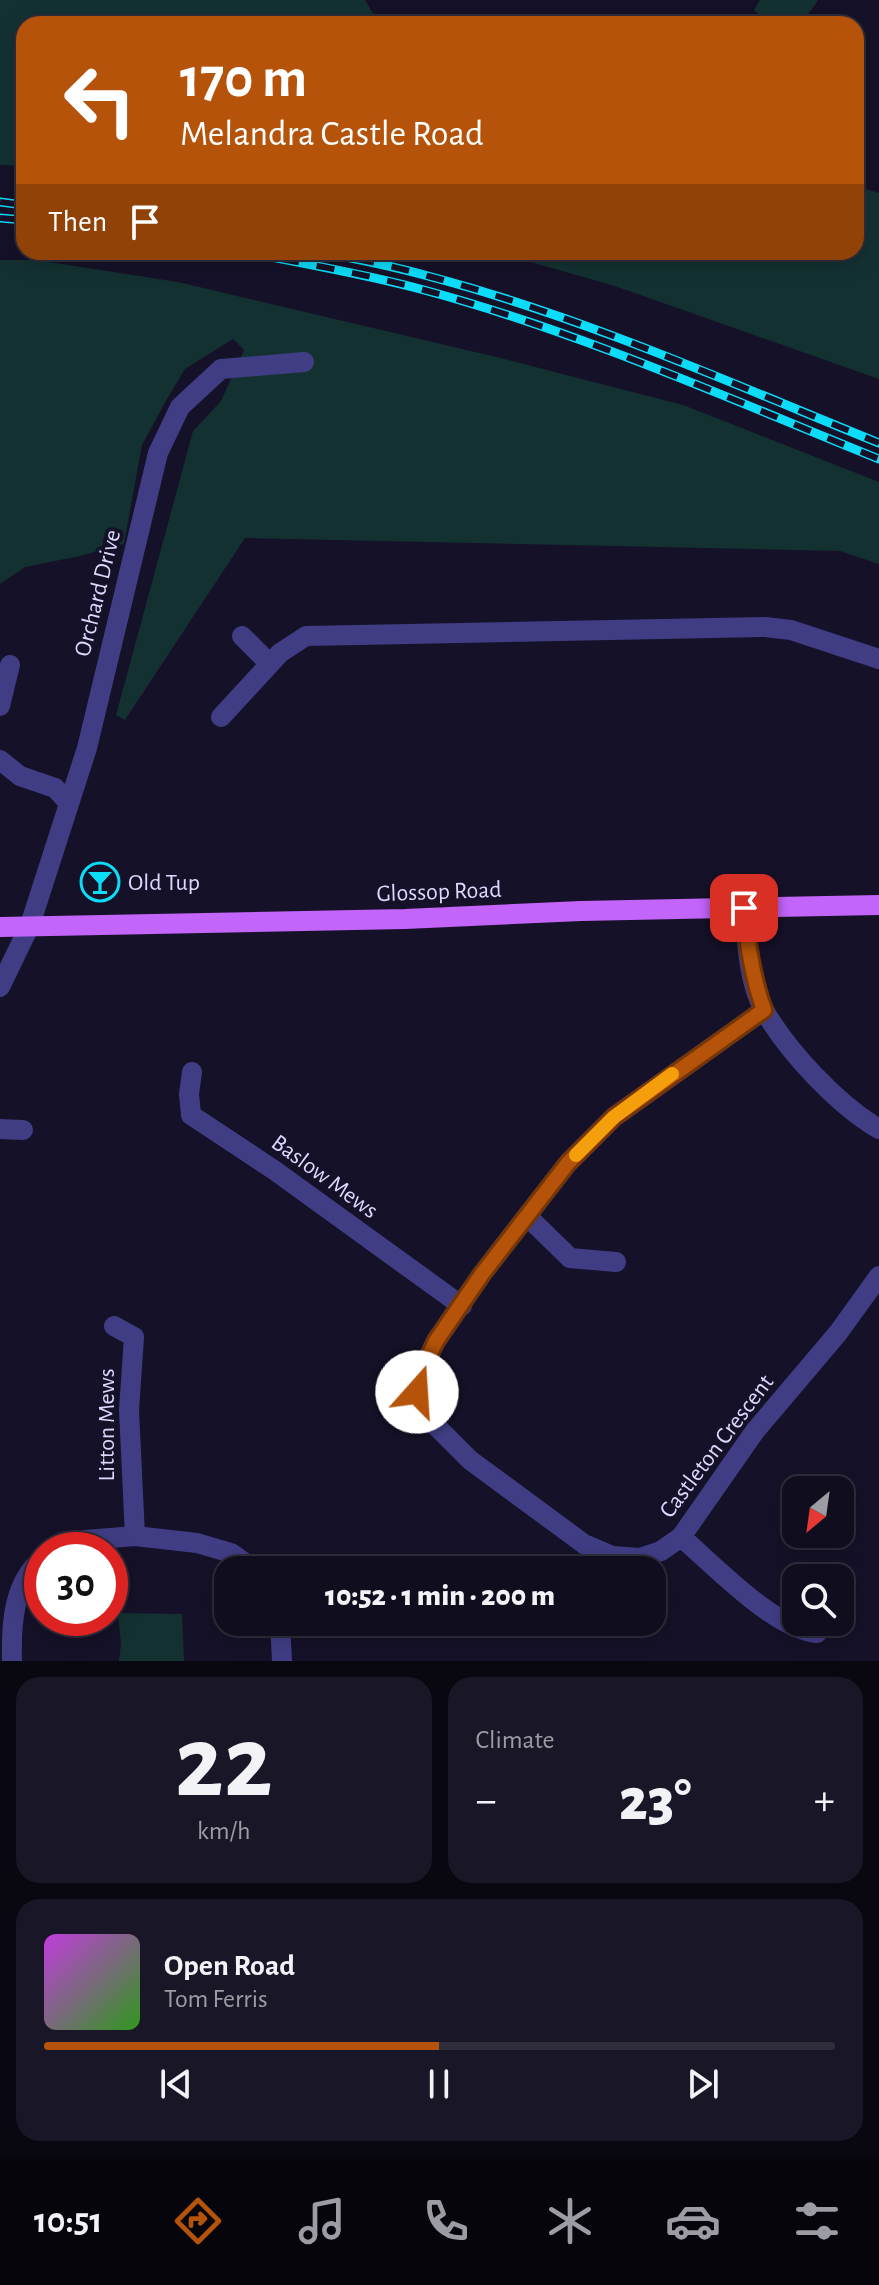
<!DOCTYPE html>
<html lang="en">
<head>
<meta charset="utf-8">
<style>
  body { margin:0; font-family:"Alegreya Sans",sans-serif; background:#191627; color:#f1f3f6; height:100vh; display:flex; flex-direction:column; font-size:30px; white-space:nowrap }
  * { box-sizing:border-box; margin:0 }
  p { font-size:26px; color:#9c9ca4 }
  .icon { flex:none; width:44px; height:44px; fill:none; stroke:currentColor; stroke-width:2; stroke-linecap:round; stroke-linejoin:round }
  .map { position:relative; height:1661px; overflow:hidden }
  .drawer { display:flex; flex-direction:column; gap:16px; padding:16px; background:#090710; flex:1 }
  .drawer>* { flex:none }
  .top-card { position:absolute; left:16px; top:16px; width:848px; height:244px; border-radius:24px; box-shadow:0 4px 20px #0003,0 0 0 2px #302d3c; background:#b45309; color:#fff; overflow:hidden }
  .needle { width:52px; rotate:209deg }
  .tools { position:absolute; left:782px; top:1476px; display:grid; gap:16px }
  .tools a { display:grid; place-items:center; width:72px; height:72px; border-radius:16px; background:#100d1e; box-shadow:0 4px 20px #0003,0 0 0 2px #302d3c; font-size:40px }
  .speed { position:absolute; left:24px; top:1532px; display:flex; gap:16px; font-size:40px; font-weight:700; text-align:center }
  .speed>* { display:grid; place-content:center; width:104px; height:104px; border-radius:50%; background:#100d1e; box-shadow:0 4px 20px #0003,0 0 0 2px #302d3c; line-height:1 }
  .speed .limit { border:12px solid #d22; background:#fff; color:#111 }
  .pin { position:absolute; display:grid; place-items:center; width:68px; height:68px; color:#fff; margin:-34px; border-radius:16px; box-shadow:0 4px 12px #0006 }
  .me { position:absolute; width:88px; margin:-44px; rotate:19deg; stroke-linejoin:round; filter:drop-shadow(0 0 6px #0008) }
  .turn { display:flex; align-items:center; gap:28px; height:168px; padding:0 32px; font-size:36px }
  .turn .icon { width:104px; height:104px; stroke-width:2.5 }
  .turn b { display:block; font-size:56px; line-height:68px }
  .then { display:flex; align-items:center; height:76px; padding:0 32px; background:#0003; gap:16px; font-size:30px }
  .big { font-size:60px; font-weight:800; line-height:1.1 }
  .drawer .tile { flex:1; display:flex; flex-direction:column; justify-content:center; gap:12px; min-width:0; padding:0 28px; border-radius:24px; background:#191627 }
  .drawer .dial { align-items:center; gap:0 }
  .dial b { font-size:104px; line-height:1 }
  .song { display:flex; align-items:center; gap:24px }
  .cover { width:96px; height:96px; border-radius:12px; background:linear-gradient(135deg,hsl(290 70% 55%),hsl(110 70% 35%)) }
  .played { height:8px; border-radius:4px; background:linear-gradient(90deg,#b45309 50%,#302d3c 50%) }
  .keys { display:flex; justify-content:space-around; direction:ltr }
  .heat { display:flex; justify-content:space-between; align-items:center; font-size:44px; direction:ltr }
  .drawer .tiles { flex:1; display:grid; gap:16px; grid-template-columns:1fr 1fr }
  .tile:last-child { grid-column:span 2 }
  .trip { position:absolute; left:214px; top:1556px; width:452px; height:80px; border-radius:24px; background:#100d1e; box-shadow:0 4px 20px #0003,0 0 0 2px #302d3c; font-weight:800; line-height:80px; text-align:center }
  .tabs { display:flex; height:128px; justify-content:space-around; align-items:center; background:#06050c; color:#9c9ca4 }
  .tabs .icon { width:56px; height:56px }
  .tabs .selected { color:#b45309 }
  .tabs b { font-size:36px; color:#f1f3f6 }
  .map>svg:first-child { display:block }
  .green { fill:#143131 }
  .lines { fill:none; stroke-linecap:round; stroke-linejoin:round }
  .minor { stroke:#413d85; stroke-width:20 }
  .major { stroke:#c364fa; stroke-width:20 }
  .rail-casing { stroke:#0cdcf7; stroke-width:9 }
  .rail { stroke:#151128; stroke-width:6; stroke-dasharray:18; stroke-linecap:butt }
  .route-casing { stroke:#753606; stroke-width:20 }
  .route { stroke:#b45309; stroke-width:14 }
  .slow { stroke:#f59e0b; stroke-width:14 }
  .labels { text-anchor:middle; stroke-width:8; stroke-linejoin:round; paint-order:stroke }
  .street-label { font-size:24px; fill:#ddd9fe; stroke:#151128 }
  .poi-label { font-size:24px; fill:#ddd9fe; stroke:#151128; text-anchor:start }
</style>
</head>
<body>
<div class="map">
<svg width="879" height="1661" viewBox="0 0 879 1661">
  <rect width="100%" height="100%" fill="#151128"/>
  <path class="green" d="M 0,0 L 365,0 L 379,24 L 24,24 L 24,166 L 0,165 Z
    M 760,0 L 818,0 C 804,23 796,24 769,24 L 754,10 Z
    M 856,186 L 879,193 L 879,379 L 615,286 L 496,252 L 856,252 Z
    M 0,260 L 36,260 L 178,282 L 492,356 L 683,405 L 879,482 L 879,564 L 840,551 L 245,538 L 125,720 L 116,715 L 193,431 L 221,401 L 244,350 L 233,339 L 185,369 L 167,399 L 142,445 L 124,544 L 80,556 L 25,567 L 0,584 Z
    M 118,1613 L 182,1614 L 184,1661 L 119,1661 L 121,1644 Z"/>
  <g class="lines">
    <path class="minor" d="M 242,636 L 270,664
      M 0,706 L 10,665
      M 221,717 L 280,653 L 306,636 L 765,627 L 791,630 L 879,659
      M 0,760 L 20,776 L 55,788 L 68,802
      M 744,908 C 747,940 748,981 764,1010 C 788,1052 838,1105 879,1129
      M 0,987 L 30,925 L 87,748 L 158,453 L 180,407 L 221,369 L 304,362
      M 764,1010 L 614,1117 L 568,1163 L 482,1274 L 436,1341 L 424,1366 L 417,1392 L 430,1420 L 470,1460 L 584,1544 L 612,1556 L 640,1558 L 661,1551 L 681,1537 L 755,1431 L 838,1333 L 879,1276
      M 192,1072 L 189,1094 L 191,1115 L 274,1170 L 462,1306
      M 0,1129 L 23,1130
      M 528,1217 L 570,1258 L 616,1262
      M 114,1326 L 134,1337 L 129,1410 L 135,1536
      M 681,1537 C 714,1565 774,1629 817,1633 L 826,1622
      M 54,1550 L 85,1540 L 135,1536 L 197,1543 L 231,1553 L 255,1570
      M 280,1622 L 282,1661
      M 12,1661 C 11,1625 13,1583 42,1559"/>
    <path class="major" d="M 0,927 L 405,919 L 581,911 L 879,905"/>
    <g class="rail-casing">
      <path id="rail" d="M 0,202 L 24,205
        M 0,218 L 24,220
        M 246,252 C 305,264 366,274 424,290 C 580,332 730,399 879,459
        M 321,252 C 357,259 393,266 428,276 C 583,317 731,383 879,443"/>
    </g>
    <use href="#rail" class="rail"/>
  </g>
  <g class="lines">
    <g class="route-casing">
      <path id="route" d="M 417,1392 L 424,1366 L 436,1341 L 482,1274 L 568,1163 L 614,1117 L 764,1010 C 752,977 747,943 744,908"/>
    </g>
    <use href="#route" class="route"/>
    <path class="slow" d="M 576,1155 L 614,1117 L 672,1074"/>
  </g>
  <defs>
    <g id="bar-ring" transform="scale(2)"><circle r="9.5" fill="#151128" stroke="#0cdcf7" stroke-width="1.5"/><path d="M-6-5H6L.8 .8V4.5H3.5V6h-7V4.5H-.8V.8Z" fill="#0cdcf7"/></g>
  </defs>
  <g fill-rule="evenodd">
    <use href="#bar-ring" x="100" y="882"/>
  </g>
  <g class="labels">
    <g class="street-label">
      <text transform="translate(97 593) rotate(-76)" y="8">Orchard Drive</text>
      <text transform="translate(439 891) rotate(-2)" y="8">Glossop Road</text>
      <text transform="translate(325 1176) rotate(36)" y="8">Baslow Mews</text>
      <text transform="translate(106 1425) rotate(-90)" y="8">Litton Mews</text>
      <text transform="translate(716 1446) rotate(-53)" y="8">Castleton Crescent</text>
    </g>
    <g class="poi-label">
      <text x="128" y="890">Old Tup</text>
    </g>
  </g>
</svg>
<div class="tools">
<a><svg class="needle" viewBox="-14 -14 28 28"><path d="M0-13l5 13h-10z" fill="#e53935"/><path d="M0 13l5-13h-10z" fill="#9c9ca4"/></svg></a>
<a><svg class="icon" aria-label="search" viewBox="0 0 24 24"><circle cx="10" cy="10" r="6"/><path d="M15 15l6 6"/></svg></a>
</div>
<div class="speed"><div class="limit">30</div></div>
<div class="pin" style="left:744px;top:908px;background:#d93025"><svg class="icon" aria-label="arrive" viewBox="0 0 24 24"><path d="M6 21V4h12l-3 4 3 4H6"/></svg></div>
<svg class="me" style="left:417px;top:1392px" viewBox="-20 -20 40 40"><circle r="19" fill="#fff"/><path d="M0-13L10 11 0 6-10 11z" fill="#b45309"/></svg>
<div class="trip">10:52 · 1 min · 200 m</div>
<div class="top-card">
<div class="turn"><svg class="icon" aria-label="left" viewBox="0 0 24 24"><path d="M17 20v-9H6M10 6l-5 5 5 5"/></svg><div><b>170 m</b>Melandra Castle Road</div></div>
<div class="then">Then<svg class="icon" aria-label="arrive" viewBox="0 0 24 24"><path d="M6 21V4h12l-3 4 3 4H6"/></svg></div>
</div>
</div>
<section class="drawer">
<div class="tiles">
<div class="tile dial"><b>22</b><p>km/h</p></div>
<div class="tile"><p>Climate</p>
<div class="heat"><a>−</a><b class="big">23°</b><a>+</a></div>
</div>
<div class="tile">
<div class="song"><i class="cover"></i><div><b>Open Road</b><p>Tom Ferris</p></div></div>
<div class="played"></div>
<div class="keys"><svg class="icon" aria-label="previous" viewBox="0 0 24 24"><path d="M18 5L8 12l10 7zM5 5v14"/></svg><svg class="icon" aria-label="pause" viewBox="0 0 24 24"><path d="M8 5v14M16 5v14"/></svg><svg class="icon" aria-label="next" viewBox="0 0 24 24"><path d="M6 5l10 7-10 7zM19 5v14"/></svg></div>
</div>
</div>
</section>
<nav class="tabs">
<b>10:51</b>
<svg class="icon selected" aria-label="directions" viewBox="0 0 24 24"><path d="M12 3l9 9-9 9-9-9zM9 14v-3h6M13 9l2 2-2 2"/></svg>
<svg class="icon" aria-label="music" viewBox="0 0 24 24"><path d="M9 18V5l10-2v13"/><circle cx="6" cy="18" r="3"/><circle cx="16" cy="16" r="3"/></svg>
<svg class="icon" aria-label="phone" viewBox="0 0 24 24"><path d="M5 4h4l2 5-3 2q2 4 5 5l2-3 5 2v4C11 20 4 13 5 4z"/></svg>
<svg class="icon" aria-label="climate" viewBox="0 0 24 24"><path d="M12 3v18M4 7l16 10M4 17L20 7"/></svg>
<svg class="icon" aria-label="car" viewBox="0 0 24 24"><path d="M5 17H2v-5l4-1 3-4h7l3 4 3 1v5h-3M9 17h6M6 11h13"/><circle cx="7" cy="17" r="2"/><circle cx="17" cy="17" r="2"/></svg>
<svg class="icon" aria-label="filters" viewBox="0 0 24 24"><path d="M4 7h16M4 17h16"/><circle cx="9" cy="7" r="2"/><circle cx="15" cy="17" r="2"/></svg>
</nav>
</body>
</html>
